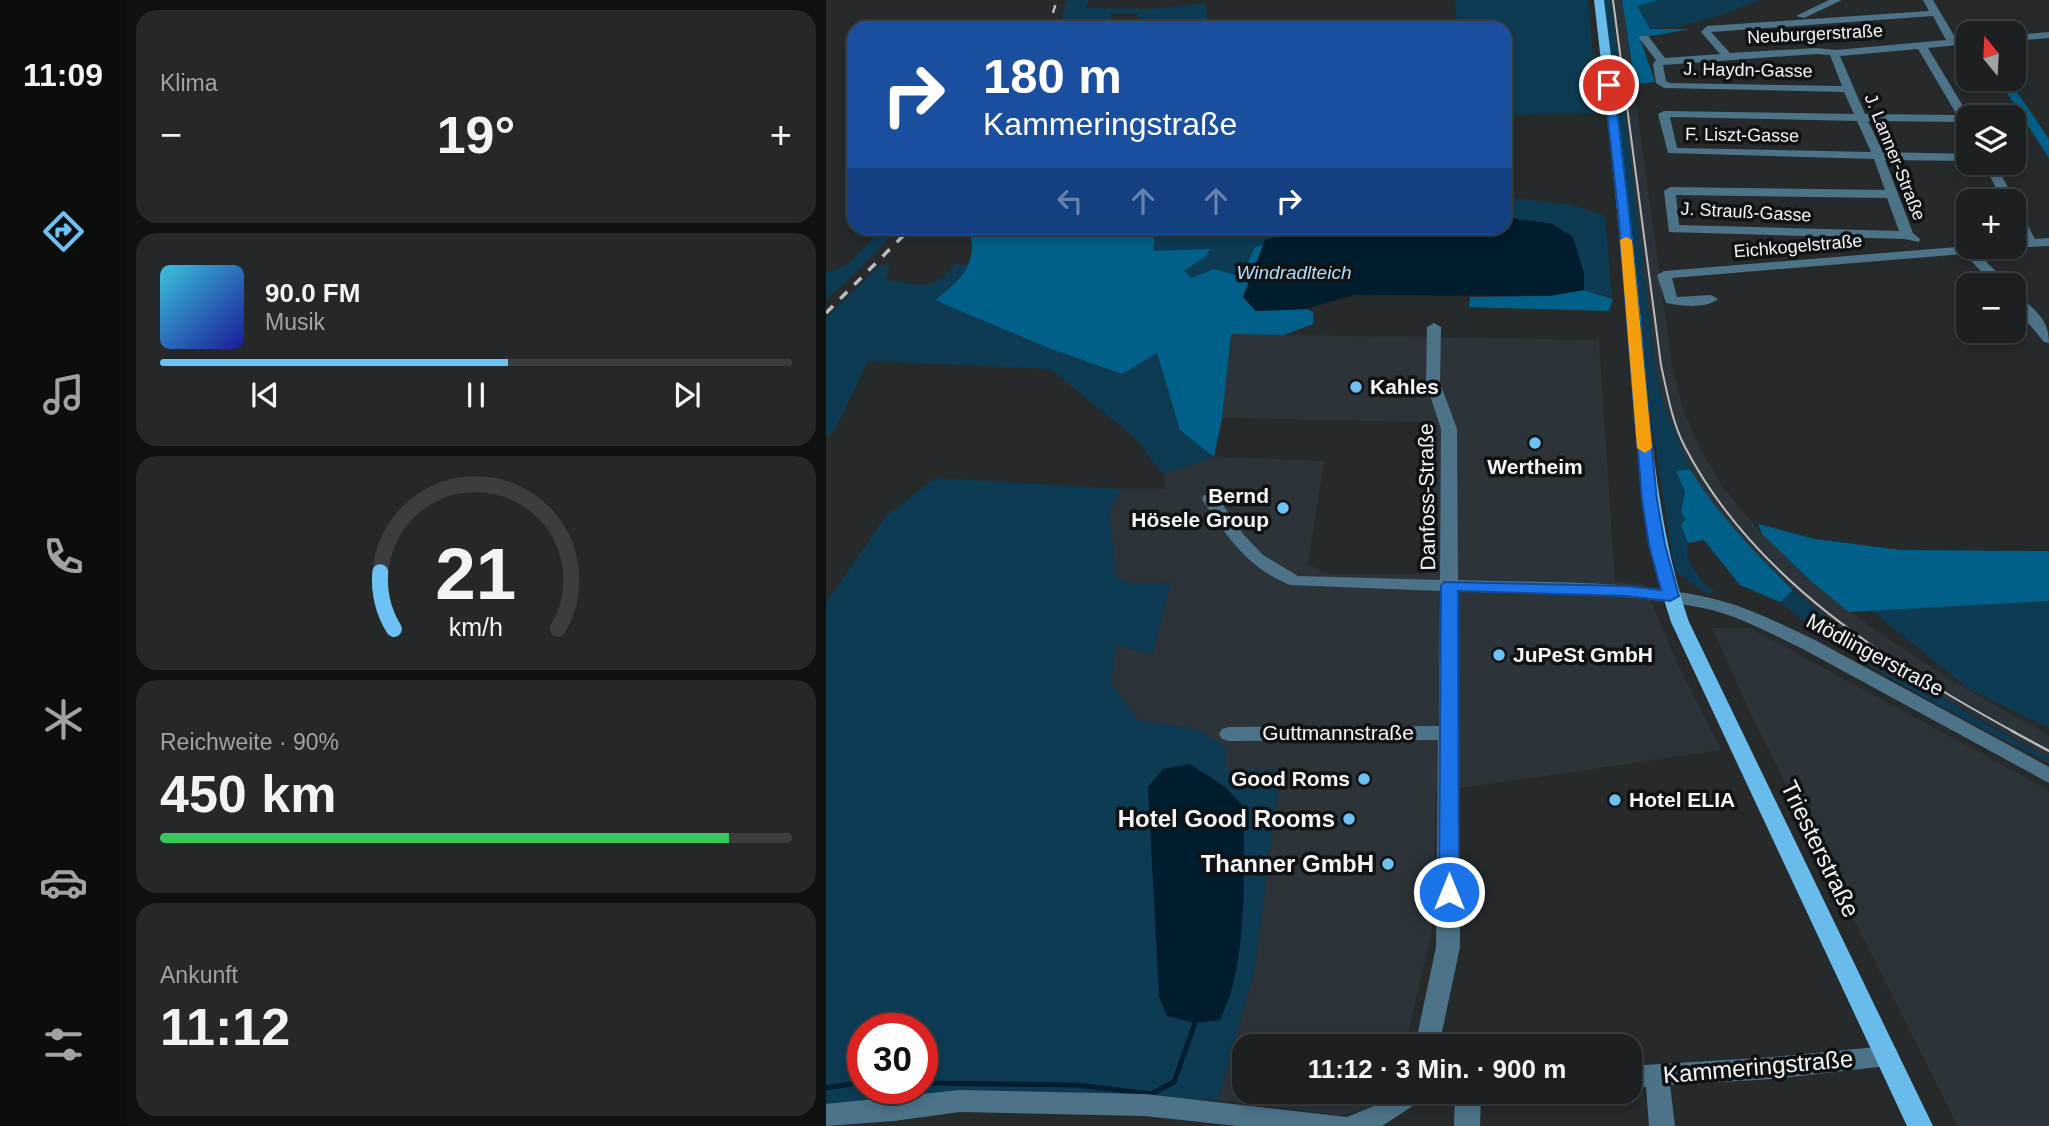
<!DOCTYPE html>
<html lang="de">
<head>
<meta charset="utf-8">
<style>
  body { margin:0; font-family:Helvetica,sans-serif; background:#252829; color:#f1f3f6; height:100vh; display:flex; flex-direction:column; font-size:26px; white-space:nowrap }
  * { box-sizing:border-box; margin:0 }
  p { font-size:23px; color:#a0a3a5 }
  .icon { flex:none; width:38px; height:38px; fill:none; stroke:currentColor; stroke-width:2; stroke-linecap:round; stroke-linejoin:round }
  .map { position:relative; flex:1; overflow:hidden }
  .drawer { display:flex; flex-direction:column; gap:10px; padding:10px; background:#101212; width:700px }
  .drawer>* { flex:none }
  .guide { position:absolute; left:21px; top:21px; width:665px; height:214px; border-radius:21px; box-shadow:0 4px 10px #0003,0 0 0 2px #3b3e3e; background:#1a4fa0; color:#fff; overflow:hidden }
  .needle { width:46px; rotate:342deg }
  .fabs { position:absolute; left:1130px; top:21px; display:grid; gap:14px }
  .fabs a { display:grid; place-items:center; width:70px; height:70px; border-radius:14px; background:#1d2020; box-shadow:0 4px 10px #0003,0 0 0 2px #3b3e3e; font-size:35px }
  .speed { position:absolute; left:21px; top:1013px; display:flex; gap:14px; font-size:35px; font-weight:700; text-align:center }
  .speed>* { display:grid; place-content:center; width:91px; height:91px; border-radius:50%; background:#1d2020; box-shadow:0 4px 10px #0003,0 0 0 2px #3b3e3e; line-height:1 }
  .speed .limit { border:10px solid #d22; background:#fff; color:#111 }
  .pin { position:absolute; display:grid; place-items:center; width:60px; height:60px; color:#fff; margin:-30px; border:4px solid #fff; border-radius:50%; box-shadow:0 2px 7px #0007 }
  .me { position:absolute; width:77px; margin:-38px; rotate:0deg; stroke-linejoin:round; filter:drop-shadow(0 0 5px #0008) }
  .turn { display:flex; align-items:center; gap:24px; height:147px; padding:0 21px; font-size:32px }
  .turn .icon { width:91px; height:91px; stroke-width:2.5 }
  .turn b { display:block; font-size:49px; line-height:60px }
  .lanes { display:flex; align-items:center; height:66px; padding:0 21px; background:#0003; justify-content:center; gap:35px; direction:ltr }
  .lanes .off { opacity:.35 }
  .big { font-size:52px; font-weight:800; line-height:1.1 }
  .drawer .tile { flex:1; display:flex; flex-direction:column; justify-content:center; gap:10px; min-width:0; padding:0 24px; border-radius:21px; background:#252829 }
  .drawer .dial { align-items:center; gap:0 }
  .dial svg { height:182px; overflow:visible; fill:none; stroke:#3b3e3e; stroke-width:7; stroke-linecap:round; text-anchor:middle }
  .dial text { fill:#f1f3f6; stroke:none }
  .song { display:flex; align-items:center; gap:21px }
  .cover { width:84px; height:84px; border-radius:10px; background:linear-gradient(135deg,hsl(190 70% 55%),hsl(240 70% 35%)) }
  .played { height:7px; border-radius:4px; background:linear-gradient(90deg,#6dc2f3 55%,#3b3e3e 55%) }
  .keys { display:flex; justify-content:space-around; direction:ltr }
  .heat { display:flex; justify-content:space-between; align-items:center; font-size:38px; direction:ltr }
  .charge { height:10px; border-radius:5px; background:linear-gradient(90deg,#34c759 90%,#3b3e3e 0) }
  .trip { position:absolute; left:406px; top:1034px; width:410px; height:70px; border-radius:21px; background:#1d2020; box-shadow:0 4px 10px #0003,0 0 0 2px #3b3e3e; font-weight:800; line-height:70px; text-align:center }
  main { display:flex; flex:1; min-height:0 }
  .dock { display:flex; flex-direction:column; width:126px; justify-content:space-around; align-items:center; background:#0c0d0d; color:#a0a3a5 }
  .dock .icon { width:49px; height:49px }
  .dock .current { color:#6dc2f3 }
  .dock b { font-size:32px; color:#f1f3f6 }
  .map>svg:first-child { display:block }
  .built { fill:#2c3439 }
  .green { fill:#0c3b53; fill-rule:evenodd }
  .forest { fill:#006089 }
  .water { fill:#001d2d }
  .lines { fill:none; stroke-linecap:round; stroke-linejoin:round }
  .stream { stroke:#001d2d; stroke-width:5 }
  .minor { fill:#4d7389; fill-rule:evenodd }
  .major { fill:#69bbeb; fill-rule:evenodd }
  .tram-far1 { stroke:#b9bbbc; stroke-width:2 }
  .tram { stroke:#b9bbbc; stroke-width:2.5 }
  .rail-far1 { stroke:#b9bbbc; stroke-width:2.5; stroke-dasharray:8 8; stroke-linecap:butt }
  .rail { stroke:#b9bbbc; stroke-width:3.5; stroke-dasharray:10 10; stroke-linecap:butt }
  .route { fill:#1a73e8; stroke:#114b97; stroke-width:2 }
  .slow { fill:#f59e0b }
  .poi-dot { fill:#6dc2f3; stroke:#111213; stroke-width:2.5 }
  .labels { text-anchor:middle; stroke-width:7; stroke-linejoin:round; paint-order:stroke }
  .far-street-label { font-size:18px; fill:#f3f5f6; stroke:#111213 }
  .far-water-label { font-size:19px; font-style:italic; fill:#b0defb; stroke:#111213 }
  .poi-label { font-size:21px; font-weight:bold; fill:#f3f5f6; stroke:#111213; text-anchor:start }
  .street-label { font-size:21px; fill:#f3f5f6; stroke:#111213 }
  .near-poi-label { font-size:24px; font-weight:bold; fill:#f3f5f6; stroke:#111213; text-anchor:end }
  .near-street-label { font-size:24px; fill:#f3f5f6; stroke:#111213 }
</style>
</head>
<body>
<main>
<nav class="dock">
<b>11:09</b>
<svg class="icon current" aria-label="directions" viewBox="0 0 24 24"><path d="M12 3l9 9-9 9-9-9zM9 14v-3h6M13 9l2 2-2 2"/></svg>
<svg class="icon" aria-label="music" viewBox="0 0 24 24"><path d="M9 18V5l10-2v13"/><circle cx="6" cy="18" r="3"/><circle cx="16" cy="16" r="3"/></svg>
<svg class="icon" aria-label="phone" viewBox="0 0 24 24"><path d="M5 4h4l2 5-3 2q2 4 5 5l2-3 5 2v4C11 20 4 13 5 4z"/></svg>
<svg class="icon" aria-label="climate" viewBox="0 0 24 24"><path d="M12 3v18M4 7l16 10M4 17L20 7"/></svg>
<svg class="icon" aria-label="car" viewBox="0 0 24 24"><path d="M5 17H2v-5l4-1 3-4h7l3 4 3 1v5h-3M9 17h6M6 11h13"/><circle cx="7" cy="17" r="2"/><circle cx="17" cy="17" r="2"/></svg>
<svg class="icon" aria-label="filters" viewBox="0 0 24 24"><path d="M4 7h16M4 17h16"/><circle cx="9" cy="7" r="2"/><circle cx="15" cy="17" r="2"/></svg>
</nav>
<section class="drawer">
<div class="tile"><p>Klima</p>
<div class="heat"><a>−</a><b class="big">19°</b><a>+</a></div>
</div>
<div class="tile">
<div class="song"><i class="cover"></i><div><b>90.0 FM</b><p>Musik</p></div></div>
<div class="played"></div>
<div class="keys"><svg class="icon" aria-label="previous" viewBox="0 0 24 24"><path d="M18 5L8 12l10 7zM5 5v14"/></svg><svg class="icon" aria-label="pause" viewBox="0 0 24 24"><path d="M8 5v14M16 5v14"/></svg><svg class="icon" aria-label="next" viewBox="0 0 24 24"><path d="M6 5l10 7-10 7zM19 5v14"/></svg></div>
</div>
<div class="tile dial"><svg viewBox="0 0 100 80">
<path d="M14 69A42 42 0 1 1 86 69"/>
<path d="M14 69A42 42 0 0 1 8 44" stroke="#6dc2f3"/>
<text x="50" y="56" font-size="32" font-weight="700">21</text>
<text x="50" y="72" font-size="11">km/h</text>
</svg></div>
<div class="tile"><p>Reichweite · 90%</p><b class="big">450 km</b><div class="charge"></div></div>
<div class="tile"><p>Ankunft</p><b class="big">11:12</b></div>
</section>
<div class="map">
<svg width="1223" height="1126" viewBox="0 0 1223 1126">
  <rect width="100%" height="100%" fill="#272a2b"/>
  <path class="built" d="M 784,0 L 796,0 L 846,365 L 855,403 L 872,445 L 896,486 L 936,534 L 986,582 L 1050,631 L 1123,679 L 1223,736 L 1223,758 L 1106,691 L 998,617 L 915,540 L 877,490 L 864,469 L 838,405 L 829,365 Z
    M 405,334 L 773,340 L 789,582 L 818,584 L 851,663 L 895,750 L 610,792 L 606,931 L 579,1046 L 418,1046 L 418,1092 L 559,1092 L 550,1107 L 514,1115 L 392,1100 L 428,972 L 455,769 L 399,769 L 372,730 L 312,720 L 285,683 L 290,644 L 326,655 L 344,584 L 305,584 L 290,577 L 283,510 L 296,489 L 339,489 L 337,474 L 388,457 L 498,461 L 482,564 L 501,574 L 589,574 L 605,570 L 606,422 L 396,418 Z
    M 886,628 L 924,628 L 1223,790 L 1223,1126 L 1132,1126 L 925,715 Z"/>
  <path class="green" d="M 241,0 L 263,0 L 260,8 L 325,9 L 380,3 L 382,28 L 314,28 L 312,13 L 285,13 L 284,28 L 233,28 Z
    M 629,0 L 762,0 L 772,113 L 679,115 L 679,28 L 631,28 Z
    M 777,0 L 784,0 L 791,46 L 829,365 L 838,405 L 864,469 L 850,472 L 859,492 L 855,513 L 861,519 L 855,525 L 862,543 L 861,558 L 878,584 L 890,592 L 881,594 L 849,571 L 824,410 Z
    M 832,0 L 934,0 C 898,14 862,29 824,29 L 811,5 Z
    M 679,197 L 746,205 L 779,216 L 786,297 L 758,290 L 758,273 L 747,237 L 726,224 L 679,217 Z
    M 56,228 L 72,228 L 26,277 L 0,299 L 0,272 C 22,272 42,242 56,228 Z
    M 357,228 L 409,228 L 411,231 L 428,228 L 565,228 C 523,233 482,234 439,240 L 438,244 L 428,249 L 416,277 L 388,269 L 366,279 L 358,272 L 379,257 L 327,251 L 329,231 Z
    M 129,264 L 142,265 L 133,281 L 110,300 L 220,347 L 296,374 L 331,353 L 354,430 L 388,457 L 337,474 L 308,437 L 224,369 L 42,361 L 8,432 L 0,436 L 0,318 L 54,265 L 64,265 L 59,280 C 94,284 105,294 129,264 Z
    M 110,478 L 296,489 L 283,510 L 290,577 L 305,584 L 345,583 L 326,655 L 290,644 L 285,683 L 312,720 L 372,730 L 400,747 L 399,769 L 455,769 L 428,972 L 392,1100 L 115,1094 L 0,1107 L 0,603 L 60,516 ZM 37,1029 L 96,1029 L 96,1088 L 37,1088 Z
    M 967,590 C 1044,656 1133,711 1223,758 L 1223,763 C 1130,715 1035,668 954,602 Z
    M 1223,601 L 1223,728 L 1143,689 L 1045,610 Z"/>
  <path class="forest" d="M 796,0 L 832,0 L 811,6 L 824,29 L 864,29 L 814,38 L 829,82 L 809,84 Z
    M 1172,79 L 1182,79 L 1223,139 L 1223,158 Z
    M 142,228 L 357,228 L 329,231 L 327,251 L 384,249 L 379,257 L 358,271 L 366,278 L 388,269 L 416,277 L 428,248 L 438,244 L 417,297 L 430,311 L 480,309 L 487,312 L 487,324 L 458,335 L 405,334 L 396,418 L 388,457 L 354,430 L 331,353 L 296,374 L 220,347 L 109,300 C 127,286 147,271 146,244 C 146,239 143,233 142,228 Z
    M 758,290 L 787,299 L 783,311 L 643,307 L 644,297 L 723,296 Z
    M 864,469 C 892,515 928,552 967,590 L 954,602 L 914,585 L 878,540 L 862,543 L 855,525 L 860,519 L 855,513 L 859,492 L 850,471 Z
    M 932,524 L 989,539 L 1075,550 L 1223,551 L 1223,601 L 1023,612 L 986,582 L 936,534 Z"/>
  <path class="water" d="M 679,217 L 726,224 L 747,237 L 758,273 L 758,290 L 723,296 L 527,295 L 480,309 L 430,311 L 417,297 L 439,240 L 456,235 L 489,233 L 509,235 L 565,228 L 679,228 Z
    M 364,764 L 399,787 L 418,807 C 417,871 423,963 394,1020 L 369,1023 L 341,1016 L 333,996 L 322,787 L 337,769 Z"/>
  <g class="lines">
    <path class="stream" d="M 96,1083 L 251,1085 L 325,1094 L 348,1082 L 369,1023
      M 0,1088 L 37,1082"/>
    <path class="minor" d="M 1003,0 L 1016,0 L 978,18 L 970,16 Z
      M 1097,0 L 1107,0 L 1130,39 L 1143,38 L 1143,44 L 1102,48 L 1143,116 L 1133,122 L 1042,121 L 1057,152 L 1143,154 L 1143,161 L 1059,160 L 1087,233 L 1094,239 L 1093,242 L 1078,239 L 843,232 L 838,191 L 844,187 L 1059,190 L 1048,159 L 842,153 L 832,114 L 838,111 L 1028,114 L 1018,92 L 838,88 L 830,83 L 827,64 L 830,60 L 813,38 L 814,36 L 822,36 L 839,58 L 894,54 L 875,32 L 881,26 L 1103,11 ZM 1107,16 L 1120,40 L 1010,50 L 990,48 L 904,53 L 885,32 ZM 1092,49 L 1131,115 L 1039,114 L 1014,56 ZM 990,54 L 1004,55 L 1016,86 L 844,83 L 840,81 L 837,65 ZM 844,117 L 1031,121 L 1045,152 L 851,148 ZM 850,195 L 1061,198 L 1073,231 L 853,225 Z
      M 1223,32 L 1223,38 L 1188,41 L 1188,35 Z
      M 1157,163 L 1169,163 L 1189,201 L 1188,202 L 1177,201 Z
      M 1188,207 L 1194,211 L 1209,239 L 1223,238 L 1223,246 L 1183,248 L 1188,247 L 1188,241 L 1197,240 L 1188,223 Z
      M 1143,246 L 1180,247 L 1174,251 L 1152,253 L 1183,285 L 1169,285 L 1138,254 L 846,278 L 851,297 L 885,295 L 892,299 C 880,309 855,306 840,303 L 831,275 L 838,271 Z
      M 1188,294 L 1193,295 C 1209,311 1223,319 1223,343 L 1218,342 L 1188,306 Z
      M 608,323 L 615,327 L 614,383 L 631,429 L 632,580 C 715,583 802,579 884,598 C 920,606 955,624 989,640 L 1223,767 L 1223,783 L 975,648 C 944,633 911,615 877,608 C 797,591 713,594 632,591 L 634,947 L 613,1046 L 589,1046 L 610,947 L 612,740 L 403,741 L 396,739 L 393,734 L 396,729 L 403,727 L 613,726 L 614,591 L 464,585 C 422,568 400,536 376,499 L 378,495 L 390,495 L 417,534 L 437,555 L 472,576 L 614,580 L 615,429 L 600,383 L 601,327 Z
      M 1061,1046 L 1070,1049 L 1073,1056 L 1070,1063 L 1061,1066 L 947,1079 L 844,1085 L 849,1126 L 823,1126 L 820,1087 L 803,1088 L 803,1066 L 947,1057 Z
      M 134,1090 L 319,1094 L 521,1117 L 548,1106 L 568,1092 L 600,1092 L 596,1100 L 556,1126 L 411,1126 L 319,1116 L 134,1112 L 68,1121 L 0,1126 L 0,1104 Z
      M 629,1092 L 655,1092 L 654,1126 L 628,1126 Z"/>
    <path class="major" d="M 768,0 L 778,0 C 791,104 804,208 814,312 C 824,417 829,522 863,622 L 1107,1126 L 1081,1126 L 845,622 C 812,522 809,417 800,312 C 792,208 780,104 768,0 Z"/>
    <path class="tram-far1" d="M 787,0 L 835,365 C 841,392 846,422 859,447 C 928,580 1063,663 1190,733"/>
    <path class="tram" d="M 1186,731 L 1223,751"/>
    <path class="rail-far1" d="M 222,28 L 231,0"/>
    <path class="rail" d="M 0,313 L 85,228"/>
  </g>
  <path class="route" d="M 783,82 L 788,85 L 803,211 L 831,500 L 839,545 L 853,596 L 844,601 L 800,596 L 632,591 L 633,892 L 630,898 L 623,900 L 615,898 L 613,892 L 615,586 L 618,582 L 800,586 L 835,590 L 823,545 L 816,500 L 792,211 L 778,85 Z"/>
  <path class="slow" d="M 800,237 L 806,240 L 826,448 L 819,453 L 811,448 L 794,240 Z"/>
  <g class="poi-dot">
    <circle cx="530" cy="387" r="7"/>
    <circle cx="709" cy="443" r="7"/>
    <circle cx="457" cy="508" r="7"/>
    <circle cx="673" cy="655" r="7"/>
    <circle cx="538" cy="779" r="7"/>
    <circle cx="789" cy="800" r="7"/>
    <circle cx="523" cy="819" r="7"/>
    <circle cx="562" cy="864" r="7"/>
  </g>
  <g class="labels">
    <g class="far-street-label">
      <text transform="translate(989 34) rotate(-3)" y="6">Neuburgerstraße</text>
      <text transform="translate(922 70) rotate(1)" y="6">J. Haydn-Gasse</text>
      <text transform="translate(916 135) rotate(1)" y="6">F. Liszt-Gasse</text>
      <text transform="translate(1069 157) rotate(68)" y="6">J. Lanner-Straße</text>
      <text transform="translate(920 212) rotate(3)" y="6">J. Strauß-Gasse</text>
      <text transform="translate(972 246) rotate(-5)" y="6">Eichkogelstraße</text>
    </g>
    <g class="far-water-label">
      <text x="468" y="279">Windradlteich</text>
    </g>
    <g class="poi-label">
      <text x="544" y="394">Kahles</text>
      <text x="709" y="474" text-anchor="middle">Wertheim</text>
      <text x="443" y="503" text-anchor="end">Bernd<tspan x="443" dy="24">Hösele Group</tspan></text>
      <text x="687" y="662">JuPeSt GmbH</text>
      <text x="524" y="786" text-anchor="end">Good Roms</text>
      <text x="803" y="807">Hotel ELIA</text>
    </g>
    <g class="street-label">
      <text transform="translate(601 497) rotate(-91)" y="7">Danfoss-Straße</text>
      <text transform="translate(1049 655) rotate(28)" y="7">Mödlingerstraße</text>
      <text x="512" y="740">Guttmannstraße</text>
    </g>
    <g class="near-poi-label">
      <text x="509" y="827">Hotel Good Rooms</text>
      <text x="548" y="872">Thanner GmbH</text>
    </g>
    <g class="near-street-label">
      <text transform="translate(994 849) rotate(64)" y="8">Triesterstraße</text>
      <text transform="translate(932 1067) rotate(-5)" y="8">Kammeringstraße</text>
    </g>
  </g>
</svg>
<div class="fabs">
<a><svg class="needle" viewBox="-14 -14 28 28"><path d="M0-13l5 13h-10z" fill="#e53935"/><path d="M0 13l5-13h-10z" fill="#a0a3a5"/></svg></a>
<a><svg class="icon" aria-label="layers" viewBox="0 0 24 24"><path d="M12 4l9 5-9 5-9-5zM3 14l9 5 9-5"/></svg></a>
<a>+</a>
<a>−</a>
</div>
<div class="speed"><div class="limit">30</div></div>
<div class="pin" style="left:783px;top:85px;background:#d93025"><svg class="icon" aria-label="arrive" viewBox="0 0 24 24"><path d="M6 21V4h12l-3 4 3 4H6"/></svg></div>
<svg class="me" style="left:623px;top:892px" viewBox="-20 -20 40 40"><circle r="17" fill="#1a73e8" stroke="#fff" stroke-width="3"/><path d="M0-11L8 9 0 5-8 9z" fill="#fff"/></svg>
<div class="trip">11:12 · 3 Min. · 900 m</div>
<div class="guide">
<div class="turn"><svg class="icon" aria-label="right" viewBox="0 0 24 24"><path d="M7 20v-9h11M14 6l5 5-5 5"/></svg><div><b>180 m</b>Kammeringstraße</div></div>
<div class="lanes"><svg class="icon off" aria-label="left" viewBox="0 0 24 24"><path d="M17 20v-9H6M10 6l-5 5 5 5"/></svg><svg class="icon off" aria-label="ahead" viewBox="0 0 24 24"><path d="M12 20V5M6 11l6-6 6 6"/></svg><svg class="icon off" aria-label="ahead" viewBox="0 0 24 24"><path d="M12 20V5M6 11l6-6 6 6"/></svg><svg class="icon" aria-label="right" viewBox="0 0 24 24"><path d="M7 20v-9h11M14 6l5 5-5 5"/></svg></div>
</div>
</div>
</main>
</body>
</html>
